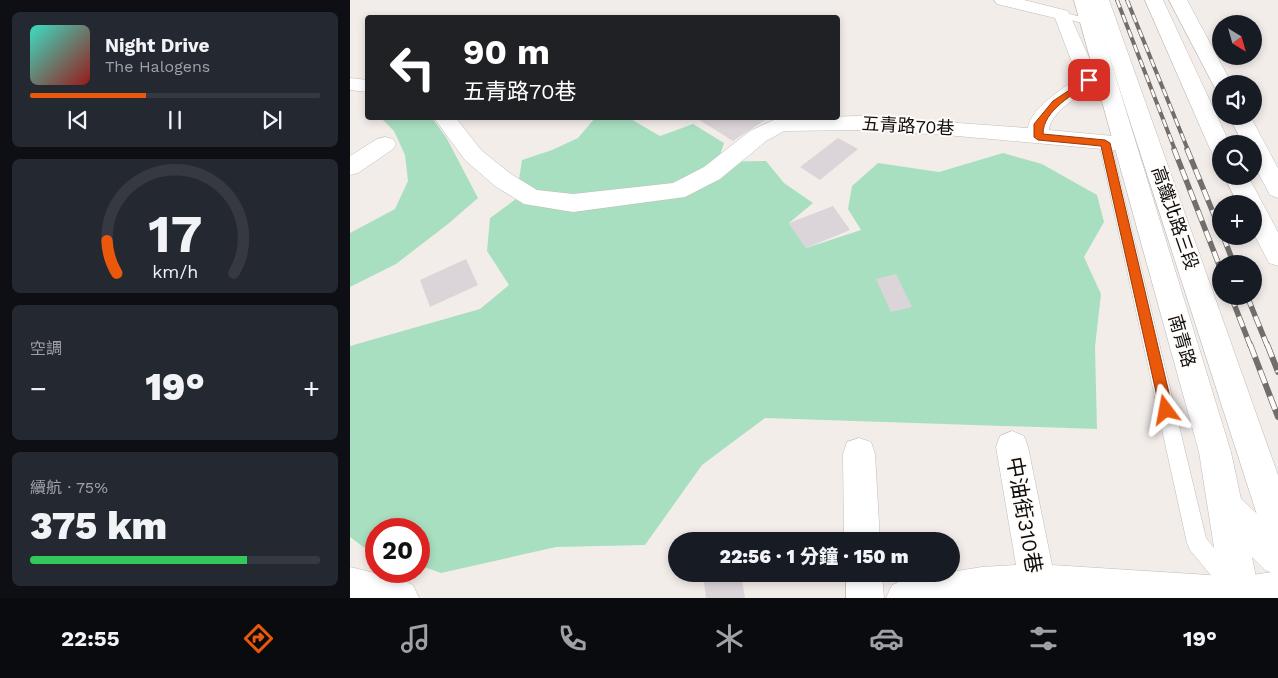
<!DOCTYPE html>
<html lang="zh-TW">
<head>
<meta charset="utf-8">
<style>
  body { margin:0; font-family:"Work Sans","Noto Sans TC",sans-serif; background:#242831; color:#f1f3f6; height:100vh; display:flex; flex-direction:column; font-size:19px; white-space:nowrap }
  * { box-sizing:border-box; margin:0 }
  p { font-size:16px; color:#9ea1a6 }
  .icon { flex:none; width:28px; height:28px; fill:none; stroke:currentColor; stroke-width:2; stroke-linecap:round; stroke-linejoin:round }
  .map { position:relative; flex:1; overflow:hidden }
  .panel { display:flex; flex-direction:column; gap:12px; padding:12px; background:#0d0f14; width:350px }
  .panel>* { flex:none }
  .hud { position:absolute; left:15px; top:15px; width:475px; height:105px; border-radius:5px; box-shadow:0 2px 8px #0003; background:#202124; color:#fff; overflow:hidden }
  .needle { width:32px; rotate:143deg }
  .buttons { position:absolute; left:862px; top:15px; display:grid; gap:10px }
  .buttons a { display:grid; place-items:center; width:50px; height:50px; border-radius:50%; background:#171b24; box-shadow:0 2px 8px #0003; font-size:25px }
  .speed { position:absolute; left:15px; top:518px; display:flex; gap:10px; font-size:25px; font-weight:700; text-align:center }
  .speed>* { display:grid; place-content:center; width:65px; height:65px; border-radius:50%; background:#171b24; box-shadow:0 2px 8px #0003; line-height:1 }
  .speed .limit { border:8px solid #d22; background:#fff; color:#111 }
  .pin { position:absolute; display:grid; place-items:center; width:42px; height:42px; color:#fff; margin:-21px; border-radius:10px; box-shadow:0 2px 8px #0006 }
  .me { position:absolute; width:55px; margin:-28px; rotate:347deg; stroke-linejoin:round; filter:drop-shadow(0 0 4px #0008) }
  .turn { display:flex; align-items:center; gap:18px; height:105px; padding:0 15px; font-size:22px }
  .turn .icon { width:65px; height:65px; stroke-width:2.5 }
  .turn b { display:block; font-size:35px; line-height:42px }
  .big { font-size:38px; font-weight:800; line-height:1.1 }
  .panel .tile { flex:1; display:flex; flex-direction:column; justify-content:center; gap:8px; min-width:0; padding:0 18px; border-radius:8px; background:#242831 }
  .panel .dial { align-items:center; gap:0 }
  .dial svg { height:130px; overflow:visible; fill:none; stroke:#363941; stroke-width:7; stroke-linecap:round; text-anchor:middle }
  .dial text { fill:#f1f3f6; stroke:none }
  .song { display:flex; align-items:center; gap:15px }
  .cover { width:60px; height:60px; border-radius:8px; background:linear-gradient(135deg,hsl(170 70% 55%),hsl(0 70% 35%)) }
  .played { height:5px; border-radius:2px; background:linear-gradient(90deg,#ea580c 40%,#363941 40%) }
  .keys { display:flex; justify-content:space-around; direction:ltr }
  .heat { display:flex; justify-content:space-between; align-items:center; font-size:28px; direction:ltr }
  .charge { height:8px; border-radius:4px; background:linear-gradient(90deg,#34c759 75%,#363941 0) }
  .trip { position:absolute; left:318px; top:532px; width:292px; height:50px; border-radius:25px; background:#171b24; box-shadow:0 2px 8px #0003; font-weight:800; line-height:50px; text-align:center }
  .menu { display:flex; height:80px; justify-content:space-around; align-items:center; background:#090b0e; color:#9ea1a6 }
  .menu .icon { width:35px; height:35px }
  .menu .current { color:#ea580c }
  .menu b { font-size:22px; color:#f1f3f6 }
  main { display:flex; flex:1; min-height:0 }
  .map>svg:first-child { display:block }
  .green { fill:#a9dfc1 }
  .building { fill:#dbd5d9 }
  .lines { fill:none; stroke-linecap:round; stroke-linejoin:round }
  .service-casing { stroke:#c2bcb9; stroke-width:1 }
  .minor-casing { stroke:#c2bcb9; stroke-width:1 }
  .secondary-casing { stroke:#c2bcb9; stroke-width:1 }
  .primary-casing { stroke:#c2bcb9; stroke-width:1 }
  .service { fill:#fff; fill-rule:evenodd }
  .minor { fill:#fff; fill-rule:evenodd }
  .secondary { fill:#fff; fill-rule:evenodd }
  .primary { fill:#fff; fill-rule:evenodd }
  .rail-far2-casing { stroke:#716e6c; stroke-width:4 }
  .rail-far1-casing { stroke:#716e6c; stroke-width:5.5 }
  .rail-casing { stroke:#716e6c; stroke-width:6 }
  .rail-far2 { stroke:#fffbf9; stroke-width:2.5; stroke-dasharray:8; stroke-linecap:butt }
  .rail-far1 { stroke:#fffbf9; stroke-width:4; stroke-dasharray:11; stroke-linecap:butt }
  .rail { stroke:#fffbf9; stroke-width:4.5; stroke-dasharray:14; stroke-linecap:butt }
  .route { fill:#ea580c; stroke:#983908 }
  .labels { text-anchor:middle; stroke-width:4; stroke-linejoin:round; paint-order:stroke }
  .street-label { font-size:18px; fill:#100e0d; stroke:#fffbf9 }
  .near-street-label { font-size:21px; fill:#100e0d; stroke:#fffbf9 }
</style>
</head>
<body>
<main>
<section class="panel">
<div class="tile">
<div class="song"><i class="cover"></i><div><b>Night Drive</b><p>The Halogens</p></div></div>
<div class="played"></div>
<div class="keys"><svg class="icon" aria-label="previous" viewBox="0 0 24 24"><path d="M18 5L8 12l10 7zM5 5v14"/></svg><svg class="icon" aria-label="pause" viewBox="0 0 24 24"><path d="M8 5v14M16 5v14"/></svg><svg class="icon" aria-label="next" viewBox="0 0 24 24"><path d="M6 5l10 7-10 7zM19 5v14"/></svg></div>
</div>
<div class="tile dial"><svg viewBox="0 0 100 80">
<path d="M14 69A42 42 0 1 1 86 69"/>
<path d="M14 69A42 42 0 0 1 8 49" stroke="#ea580c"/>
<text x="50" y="56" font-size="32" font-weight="700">17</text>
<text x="50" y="72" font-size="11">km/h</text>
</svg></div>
<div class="tile"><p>空調</p>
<div class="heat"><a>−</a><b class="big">19°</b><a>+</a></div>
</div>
<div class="tile"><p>續航 · 75%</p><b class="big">375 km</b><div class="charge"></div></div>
</section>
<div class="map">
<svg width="928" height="598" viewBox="0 0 928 598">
  <rect width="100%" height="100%" fill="#f3edea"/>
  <path class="green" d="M 31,118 L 82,118 L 96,137 L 128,198 L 98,224 L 46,264 L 0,287 L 0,233 L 45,209 L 58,181 L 55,155 L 44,131 Z
    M 245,118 L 279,118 L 310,136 L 343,124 L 374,143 L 368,162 L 416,161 L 434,183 L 463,203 L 439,223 L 456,248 L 511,230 L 498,209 L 502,186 L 528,163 L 589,172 L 653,153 L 692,164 L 747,195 L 754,222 L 734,257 L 751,294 L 745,347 L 747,429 L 415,418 L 352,465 L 295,545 L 206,547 L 91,573 L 69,565 L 69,529 L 26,529 L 26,552 L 16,549 L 0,537 L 0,346 L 130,309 L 159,285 L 137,251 L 140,218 L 166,199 L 172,160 L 202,150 L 228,138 Z"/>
  <path class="building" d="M 346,118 L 418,118 L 383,141 Z
    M 488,138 L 508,149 L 470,180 L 450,167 Z
    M 483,206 L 500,230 L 456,248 L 439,223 Z
    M 116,259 L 128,285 L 80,307 L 70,280 Z
    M 546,274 L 562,307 L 541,312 L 526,279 Z
    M 353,574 L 391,574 L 395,598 L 356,598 Z"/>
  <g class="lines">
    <g class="service-casing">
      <path id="service" d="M 712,12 L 743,20 L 745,22 L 740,25 L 709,17 L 709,13 Z
        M 755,139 L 761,143 L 856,538 L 887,576 L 890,583 L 887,590 L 880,593 L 873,590 L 840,550 L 837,543 L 749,143 Z"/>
    </g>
    <g class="minor-casing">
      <path id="minor" d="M 644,0 L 674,0 L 718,11 L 749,80 L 746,84 C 732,94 700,112 699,130 L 774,137 L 782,139 L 785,144 L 782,149 L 774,151 L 596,135 L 510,130 L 434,131 L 416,141 L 370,179 L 335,197 L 223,212 L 174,204 L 145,186 L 115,160 L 84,118 L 106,118 L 131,150 L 161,174 L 187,190 L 223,194 L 323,183 L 354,167 L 400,131 L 428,118 L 510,116 L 678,128 C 680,109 713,88 728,78 L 705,18 L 647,4 Z
        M 0,78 L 18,80 L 18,92 L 0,90 Z
        M 35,137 L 43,139 L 46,144 L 43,149 L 8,173 L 0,175 L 0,156 L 27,139 Z
        M 662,431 L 674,436 L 678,447 L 702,565 L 890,577 L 928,571 L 928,598 L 536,598 L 542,585 L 555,579 L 601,574 L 601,572 L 632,567 L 666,565 L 646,447 L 650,436 Z
        M 509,438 L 521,442 L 525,454 L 530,541 L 494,541 L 493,454 L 497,442 Z
        M 0,567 L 50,579 L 63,585 L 69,598 L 0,598 Z
        M 496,574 L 532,574 L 534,598 L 496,598 Z"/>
    </g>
    <g class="secondary-casing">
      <path id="secondary" d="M 724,0 L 742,0 L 881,452 L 891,499 L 928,533 L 928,575 L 915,570 L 902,557 L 910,598 L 872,598 L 849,452 Z
        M 819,0 L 837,0 L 882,84 L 871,84 L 871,90 L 865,88 Z
        M 879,116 L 900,116 L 928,168 L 928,198 L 920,195 L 904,165 L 904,144 L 893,144 Z"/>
    </g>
    <g class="primary-casing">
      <path id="primary" d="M 741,0 L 759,0 L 928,475 L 928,542 L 916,536 L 910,524 Z
        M 795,0 L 813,0 L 880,144 L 871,144 L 871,157 L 863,154 L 860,149 Z
        M 874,176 L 898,176 L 928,232 L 928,266 L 919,263 L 904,234 L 904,204 L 888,204 Z"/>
    </g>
    <use href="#service" class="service"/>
    <use href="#minor" class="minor"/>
    <use href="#secondary" class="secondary"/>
    <use href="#primary" class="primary"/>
    <g class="rail-far2-casing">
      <path id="rail-far2" d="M 767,0 L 825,150
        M 777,0 L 838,150"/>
    </g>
    <g class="rail-far1-casing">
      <path id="rail-far1" d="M 824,149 L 871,270
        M 837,149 L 871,232
        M 873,236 L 884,264
        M 881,296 L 900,345
        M 897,296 L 917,345"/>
    </g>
    <g class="rail-casing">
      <path id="rail" d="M 900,344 L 928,417
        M 917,344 L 928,372"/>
    </g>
    <use href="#rail-far2" class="rail-far2"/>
    <use href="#rail-far1" class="rail-far1"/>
    <use href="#rail" class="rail"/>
  </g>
  <path class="route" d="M 739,77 L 743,80 L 742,82 C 724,94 693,110 693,134 L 755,140 L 760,143 L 823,410 L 821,414 L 816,416 L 812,414 L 810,410 L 751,146 L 688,140 L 684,137 L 684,124 L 703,101 Z"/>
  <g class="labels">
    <g class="street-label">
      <text transform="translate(558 126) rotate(3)" y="6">五青路70巷</text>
      <text transform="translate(825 218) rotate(71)" y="6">高鐵北路三段</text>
      <text transform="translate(832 341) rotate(74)" y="6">南青路</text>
    </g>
    <g class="near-street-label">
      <text transform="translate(674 515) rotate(80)" y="7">中油街310巷</text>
    </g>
  </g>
</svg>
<div class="buttons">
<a><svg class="needle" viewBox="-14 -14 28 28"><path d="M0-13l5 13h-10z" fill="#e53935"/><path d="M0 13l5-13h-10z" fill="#9ea1a6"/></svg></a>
<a><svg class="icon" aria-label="sound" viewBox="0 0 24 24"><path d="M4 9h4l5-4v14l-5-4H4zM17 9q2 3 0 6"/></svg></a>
<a><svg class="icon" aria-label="search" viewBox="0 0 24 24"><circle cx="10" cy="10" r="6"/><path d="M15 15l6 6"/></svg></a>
<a>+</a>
<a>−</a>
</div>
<div class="speed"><div class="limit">20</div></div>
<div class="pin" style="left:739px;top:80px;background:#d93025"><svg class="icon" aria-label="arrive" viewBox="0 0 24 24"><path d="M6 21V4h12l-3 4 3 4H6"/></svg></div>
<svg class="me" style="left:816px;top:410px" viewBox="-20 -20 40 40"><path d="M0-17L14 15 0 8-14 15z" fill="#ea580c" stroke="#fff" stroke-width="4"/></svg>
<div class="trip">22:56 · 1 分鐘 · 150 m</div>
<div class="hud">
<div class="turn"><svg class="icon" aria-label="left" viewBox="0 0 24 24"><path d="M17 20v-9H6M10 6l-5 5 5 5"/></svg><div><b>90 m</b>五青路70巷</div></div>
</div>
</div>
</main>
<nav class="menu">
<b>22:55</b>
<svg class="icon current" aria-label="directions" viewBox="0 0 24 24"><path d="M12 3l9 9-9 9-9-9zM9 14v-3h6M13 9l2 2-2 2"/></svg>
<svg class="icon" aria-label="music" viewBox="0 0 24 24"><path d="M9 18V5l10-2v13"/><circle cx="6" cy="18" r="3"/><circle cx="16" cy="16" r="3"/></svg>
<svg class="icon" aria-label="phone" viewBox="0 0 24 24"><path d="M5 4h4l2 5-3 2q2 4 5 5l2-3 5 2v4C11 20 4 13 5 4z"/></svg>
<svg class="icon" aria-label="climate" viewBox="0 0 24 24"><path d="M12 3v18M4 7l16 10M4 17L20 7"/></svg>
<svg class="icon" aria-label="car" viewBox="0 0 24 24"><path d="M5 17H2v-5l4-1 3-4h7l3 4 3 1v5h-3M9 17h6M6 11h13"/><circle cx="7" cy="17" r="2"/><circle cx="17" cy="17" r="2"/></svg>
<svg class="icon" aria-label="filters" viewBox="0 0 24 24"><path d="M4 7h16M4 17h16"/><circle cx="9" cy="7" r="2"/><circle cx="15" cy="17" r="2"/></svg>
<b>19°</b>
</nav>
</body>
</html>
